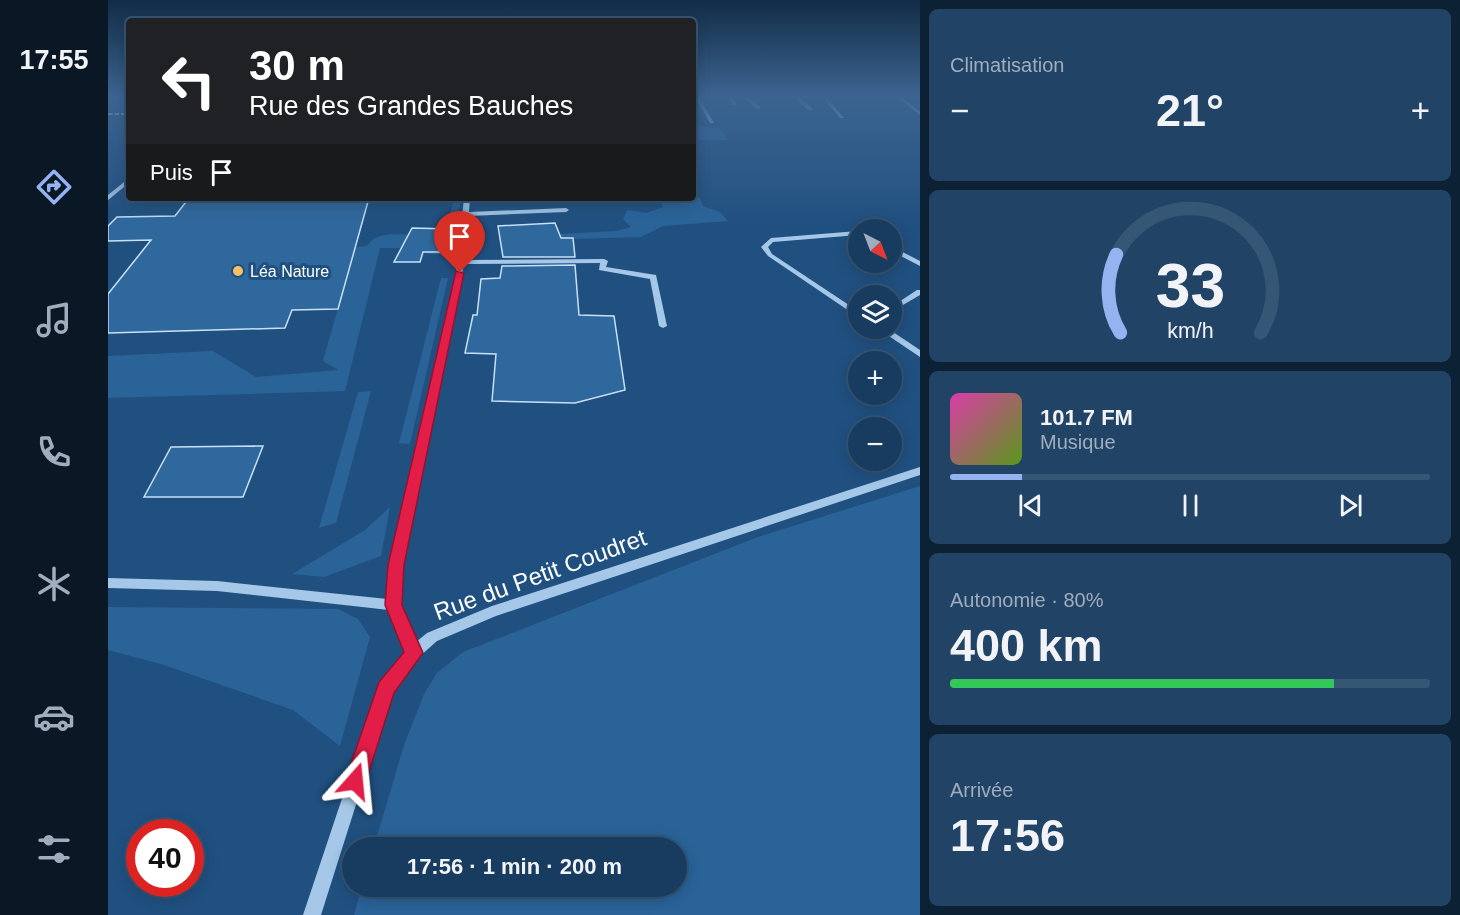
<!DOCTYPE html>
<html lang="fr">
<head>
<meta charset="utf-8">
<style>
  body { margin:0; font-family:Helvetica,sans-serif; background:#214366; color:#f1f3f6; height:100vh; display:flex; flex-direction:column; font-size:22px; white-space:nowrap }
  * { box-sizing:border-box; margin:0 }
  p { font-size:20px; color:#9fadbd }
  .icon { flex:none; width:33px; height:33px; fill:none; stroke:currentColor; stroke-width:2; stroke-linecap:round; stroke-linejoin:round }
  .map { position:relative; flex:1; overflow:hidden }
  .details { display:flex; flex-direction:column; gap:9px; padding:9px; background:#0d2135; width:540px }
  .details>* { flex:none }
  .top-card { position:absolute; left:18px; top:18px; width:570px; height:183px; border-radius:6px; box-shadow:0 3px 15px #0003,0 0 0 2px #365675; background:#202124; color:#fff; overflow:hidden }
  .needle { width:39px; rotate:138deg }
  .fabs { position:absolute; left:740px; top:219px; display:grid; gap:12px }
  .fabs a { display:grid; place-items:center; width:54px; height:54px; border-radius:50%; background:#183c60; box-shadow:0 3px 15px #0003,0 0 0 2px #365675; font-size:30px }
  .speed { position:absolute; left:18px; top:819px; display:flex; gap:12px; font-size:30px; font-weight:700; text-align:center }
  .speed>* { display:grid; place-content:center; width:78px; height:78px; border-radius:50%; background:#183c60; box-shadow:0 3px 15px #0003,0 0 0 2px #365675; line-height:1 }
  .speed .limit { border:9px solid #d22; background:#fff; color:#111 }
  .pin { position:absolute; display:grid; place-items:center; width:51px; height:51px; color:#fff; margin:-62px -26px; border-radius:50% 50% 50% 0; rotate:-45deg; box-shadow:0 0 6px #0007 }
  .pin .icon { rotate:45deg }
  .me { position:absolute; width:66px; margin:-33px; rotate:18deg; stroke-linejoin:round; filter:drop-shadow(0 0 4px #0008) }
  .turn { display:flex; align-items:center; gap:21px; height:126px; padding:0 24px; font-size:27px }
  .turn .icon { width:78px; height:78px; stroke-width:2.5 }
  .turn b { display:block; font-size:42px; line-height:51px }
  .then { display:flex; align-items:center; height:57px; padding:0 24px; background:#0003; gap:12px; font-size:22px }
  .big { font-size:45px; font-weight:700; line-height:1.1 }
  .details .widget { flex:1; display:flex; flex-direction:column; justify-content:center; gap:9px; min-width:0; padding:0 21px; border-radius:9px; background:#214366 }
  .details .dial { align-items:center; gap:0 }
  .dial svg { height:156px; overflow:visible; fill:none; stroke:#365675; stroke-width:7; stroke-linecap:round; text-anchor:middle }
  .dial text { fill:#f1f3f6; stroke:none }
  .song { display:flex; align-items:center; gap:18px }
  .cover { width:72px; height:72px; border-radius:9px; background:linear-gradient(135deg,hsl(320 70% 55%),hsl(90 70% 35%)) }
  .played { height:6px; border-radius:3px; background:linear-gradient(90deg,#95b2f1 15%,#365675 15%) }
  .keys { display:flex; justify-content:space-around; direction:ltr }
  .heat { display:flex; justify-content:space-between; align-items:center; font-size:33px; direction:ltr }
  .charge { height:9px; border-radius:4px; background:linear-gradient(90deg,#34c759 80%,#365675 0) }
  .trip { position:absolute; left:234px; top:837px; width:345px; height:60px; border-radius:30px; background:#183c60; box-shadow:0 3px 15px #0003,0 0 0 2px #365675; font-weight:700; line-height:60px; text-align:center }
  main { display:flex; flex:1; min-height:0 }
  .menu { display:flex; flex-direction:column; width:108px; justify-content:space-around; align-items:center; background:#0a1826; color:#9fadbd }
  .menu .icon { width:42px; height:42px }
  .menu .current { color:#95b2f1 }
  .menu b { font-size:27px; color:#f1f3f6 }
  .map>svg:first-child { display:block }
  .green { fill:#296398 }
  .building { fill:#2f689d; stroke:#c8e0f6; stroke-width:1.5 }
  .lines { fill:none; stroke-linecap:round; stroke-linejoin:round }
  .minor { fill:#a5c8e8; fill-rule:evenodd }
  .rail { stroke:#fff; stroke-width:2; stroke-dasharray:4.5 2; stroke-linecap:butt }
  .route { fill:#e11d48; stroke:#92132f; stroke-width:1.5 }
  .poi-dot { fill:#f6c265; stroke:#205080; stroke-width:2 }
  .labels { text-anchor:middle; stroke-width:6; stroke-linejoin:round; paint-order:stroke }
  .far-poi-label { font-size:16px; fill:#fff; stroke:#205080; text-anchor:start }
  .near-street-label { font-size:24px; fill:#fff; stroke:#205080 }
</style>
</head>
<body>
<main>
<nav class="menu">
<b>17:55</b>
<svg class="icon current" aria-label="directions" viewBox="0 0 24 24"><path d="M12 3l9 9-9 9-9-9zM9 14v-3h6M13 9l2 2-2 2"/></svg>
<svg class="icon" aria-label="music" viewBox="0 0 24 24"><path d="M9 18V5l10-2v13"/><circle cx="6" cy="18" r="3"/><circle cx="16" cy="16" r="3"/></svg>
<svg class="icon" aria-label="phone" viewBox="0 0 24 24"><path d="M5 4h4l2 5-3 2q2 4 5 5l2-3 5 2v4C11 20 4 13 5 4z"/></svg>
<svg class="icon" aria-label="climate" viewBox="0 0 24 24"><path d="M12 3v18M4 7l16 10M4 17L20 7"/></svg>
<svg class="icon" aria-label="car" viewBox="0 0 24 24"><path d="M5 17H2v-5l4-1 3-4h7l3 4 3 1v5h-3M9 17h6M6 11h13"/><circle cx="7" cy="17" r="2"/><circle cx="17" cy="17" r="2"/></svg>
<svg class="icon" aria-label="filters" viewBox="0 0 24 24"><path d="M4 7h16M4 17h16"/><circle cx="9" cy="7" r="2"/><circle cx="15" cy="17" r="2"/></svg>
</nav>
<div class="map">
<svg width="812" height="915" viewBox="0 0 812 915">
  <rect width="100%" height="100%" fill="#205080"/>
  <path class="green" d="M 585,126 L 613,128 L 620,140 L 593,140 L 585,137 Z
    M 585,197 L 592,198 L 595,206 L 612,212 L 620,221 L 555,226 L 533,237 L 429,240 L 436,235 L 508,231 L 523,227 L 515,219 L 519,210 L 539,213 L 555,207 L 552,200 L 548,198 Z
    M 351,198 L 353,198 L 349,229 L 335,231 L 332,246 L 347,248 L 348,252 L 344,256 L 314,253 L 315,248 L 272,248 L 237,391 L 0,398 L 0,356 L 105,351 L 148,377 L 230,370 L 215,361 L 247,247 L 259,246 C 269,230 292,235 308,235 L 312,228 L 339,227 L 345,203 L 351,203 Z
    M 333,278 L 340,278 L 302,444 L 291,443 Z
    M 263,391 L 228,523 L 211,528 L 250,392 Z
    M 812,486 L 812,915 L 246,915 L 254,887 L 568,886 L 568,848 L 266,847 L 296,745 L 316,694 L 329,673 L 355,652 L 650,537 Z
    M 282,507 L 273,556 L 216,577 L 184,574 L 257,530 Z
    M 0,607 L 230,609 L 250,619 L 262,637 L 232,746 L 185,710 L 56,665 L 0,650 Z"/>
  <path class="building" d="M 81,198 L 261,198 L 230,309 L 184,310 L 177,328 L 0,333 L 0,294 L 43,240 L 0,241 L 0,226 L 9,217 L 67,216 Z
    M 447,223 L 453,238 L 465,238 L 467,257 L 395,257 L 390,226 Z
    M 304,228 L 341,229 L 337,252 L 315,252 L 312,262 L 286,262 Z
    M 467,265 L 471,315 L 506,316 L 517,390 L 467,403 L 384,401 L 388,354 L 357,353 L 365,315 L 369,315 L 373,279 L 392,278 L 394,266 Z
    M 155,446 L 135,497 L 36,497 L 63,447 Z"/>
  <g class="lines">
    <path class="minor" d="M 587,97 L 591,97 L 606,123 L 602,123 Z
      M 620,97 L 624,97 L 629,105 L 625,105 Z
      M 636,97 L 641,97 L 653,108 L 649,109 Z
      M 686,97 L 691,97 L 704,108 L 704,110 L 700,110 Z
      M 714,97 L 718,97 L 736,118 L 732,118 Z
      M 789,97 L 794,97 L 812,112 L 812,115 Z
      M 21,178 L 21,183 L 0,200 L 0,195 Z
      M 356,198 L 362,198 L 361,212 L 458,208 L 461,210 L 458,212 L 360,216 L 357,260 L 496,259 L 500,261 L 498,267 L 548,275 L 559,326 L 555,328 L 551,326 L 542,279 L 491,270 L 492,263 L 356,264 L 294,565 L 292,605 L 308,642 L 319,633 L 384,606 L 812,467 L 812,475 L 388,616 L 329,641 L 311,657 L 284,691 L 213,915 L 195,915 L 271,688 L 299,652 L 281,610 L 109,591 L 0,588 L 0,578 L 109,581 L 279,599 L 282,565 L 348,273 Z
      M 750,231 L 750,235 L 665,242 L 660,247 L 664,254 L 750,311 L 750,317 L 660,256 L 653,247 L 663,238 Z
      M 783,246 L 812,261 L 812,266 L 783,251 Z
      M 809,290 L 812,290 L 812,295 L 783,312 L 783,307 Z
      M 769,328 L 779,328 L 812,350 L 812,357 Z"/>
    <path class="rail" d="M 0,114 L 21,114"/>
  </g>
  <linearGradient id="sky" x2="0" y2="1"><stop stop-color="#122c46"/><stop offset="0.43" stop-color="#3c6491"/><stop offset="1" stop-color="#3c6491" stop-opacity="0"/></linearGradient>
  <rect width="812" height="225" fill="url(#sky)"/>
  <path class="route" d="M 348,271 L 356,273 L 296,565 L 294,605 L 315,653 L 286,693 L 258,781 L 255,788 L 247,791 L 240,788 L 237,781 L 271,682 L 296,652 L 277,605 L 280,565 Z"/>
  <circle class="poi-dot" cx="130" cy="271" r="6"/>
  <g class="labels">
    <g class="far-poi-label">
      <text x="142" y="277">Léa Nature</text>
    </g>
    <g class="near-street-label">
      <text transform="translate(432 575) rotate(-20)" y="8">Rue du Petit Coudret</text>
    </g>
  </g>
</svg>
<div class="fabs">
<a><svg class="needle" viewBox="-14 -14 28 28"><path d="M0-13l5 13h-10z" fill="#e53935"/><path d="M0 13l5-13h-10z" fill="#9fadbd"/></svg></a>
<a><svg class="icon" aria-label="layers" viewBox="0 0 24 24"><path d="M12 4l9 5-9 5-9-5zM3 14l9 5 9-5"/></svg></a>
<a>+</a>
<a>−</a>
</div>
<div class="speed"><div class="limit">40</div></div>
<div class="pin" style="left:352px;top:273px;background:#d93025"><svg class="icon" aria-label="arrive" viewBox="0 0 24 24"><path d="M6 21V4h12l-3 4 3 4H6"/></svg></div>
<svg class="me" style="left:247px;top:781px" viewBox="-20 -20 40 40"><path d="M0-17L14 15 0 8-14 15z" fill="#e11d48" stroke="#fff" stroke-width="4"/></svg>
<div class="trip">17:56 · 1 min · 200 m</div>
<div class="top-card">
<div class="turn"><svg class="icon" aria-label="left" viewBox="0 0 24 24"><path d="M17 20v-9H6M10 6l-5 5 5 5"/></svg><div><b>30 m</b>Rue des Grandes Bauches</div></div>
<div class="then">Puis<svg class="icon" aria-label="arrive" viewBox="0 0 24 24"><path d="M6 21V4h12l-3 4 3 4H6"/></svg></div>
</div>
</div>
<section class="details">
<div class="widget"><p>Climatisation</p>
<div class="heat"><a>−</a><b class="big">21°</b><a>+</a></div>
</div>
<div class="widget dial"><svg viewBox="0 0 100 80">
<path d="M14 69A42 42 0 1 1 86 69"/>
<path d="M14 69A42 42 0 0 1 12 29" stroke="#95b2f1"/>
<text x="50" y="56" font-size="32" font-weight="700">33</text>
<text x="50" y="72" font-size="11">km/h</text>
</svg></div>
<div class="widget">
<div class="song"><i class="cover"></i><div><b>101.7 FM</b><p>Musique</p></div></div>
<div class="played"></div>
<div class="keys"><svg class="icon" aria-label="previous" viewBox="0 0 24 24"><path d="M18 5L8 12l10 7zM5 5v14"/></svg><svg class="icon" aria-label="pause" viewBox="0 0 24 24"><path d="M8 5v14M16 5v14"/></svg><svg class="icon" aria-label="next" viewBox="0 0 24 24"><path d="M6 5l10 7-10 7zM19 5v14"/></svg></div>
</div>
<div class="widget"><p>Autonomie · 80%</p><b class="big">400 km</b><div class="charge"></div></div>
<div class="widget"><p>Arrivée</p><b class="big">17:56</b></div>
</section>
</main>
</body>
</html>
